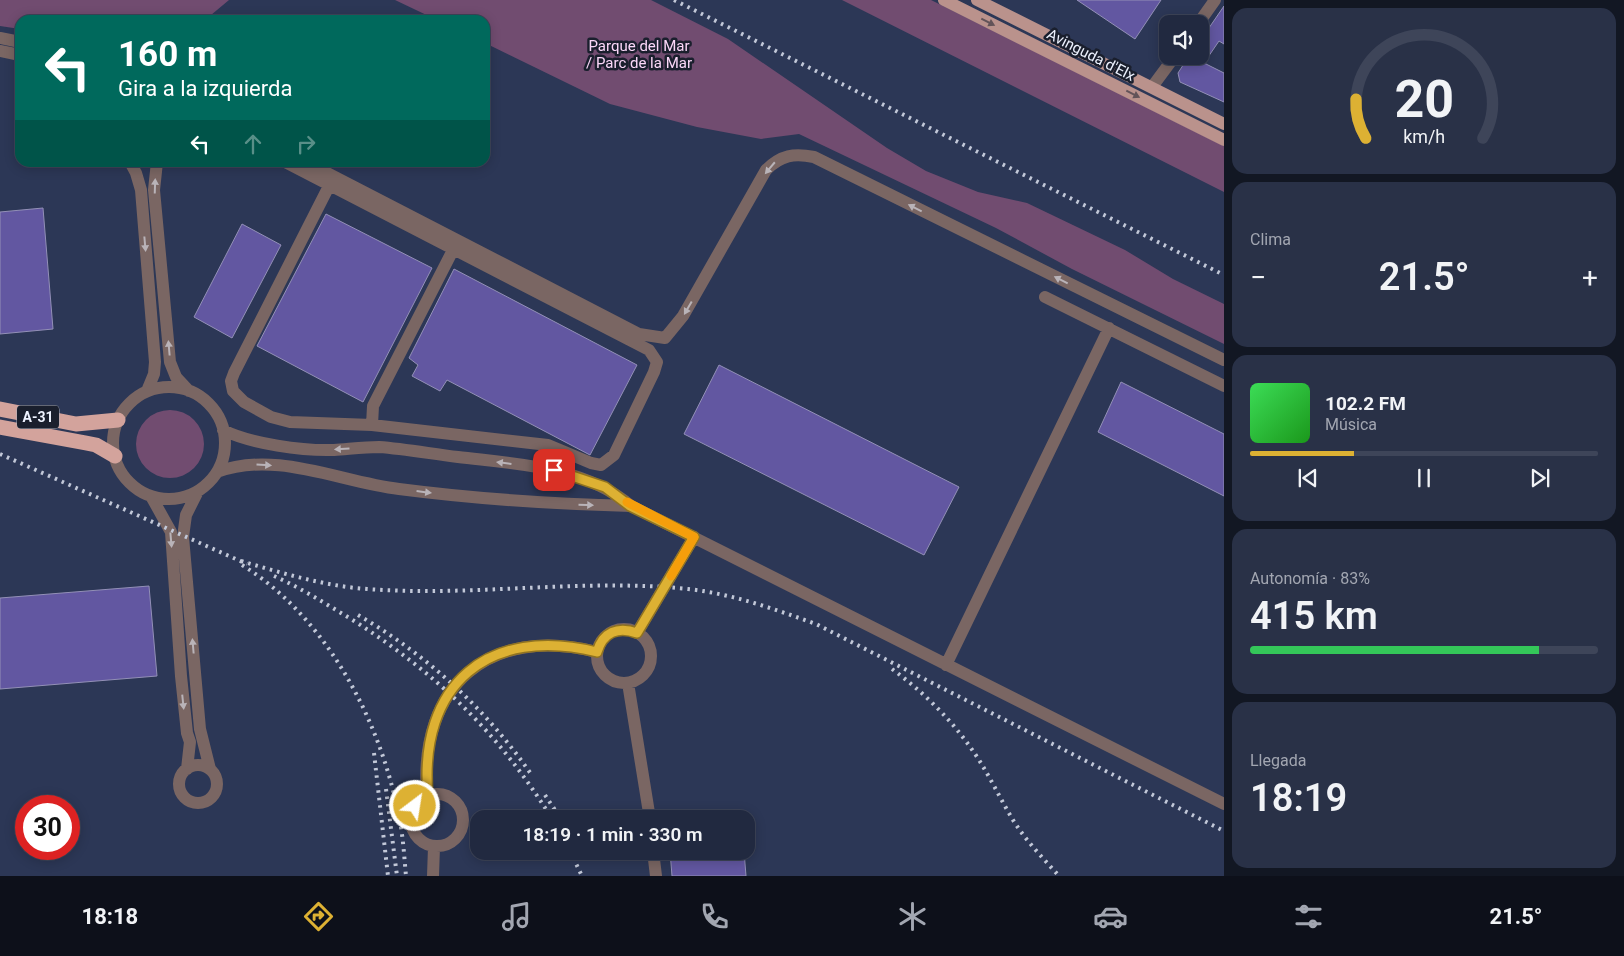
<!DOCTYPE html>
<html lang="es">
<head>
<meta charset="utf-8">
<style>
  body { margin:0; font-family:Roboto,sans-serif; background:#293147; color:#f1f3f6; height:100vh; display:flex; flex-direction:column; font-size:19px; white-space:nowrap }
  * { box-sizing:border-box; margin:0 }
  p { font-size:16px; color:#a2a6b1 }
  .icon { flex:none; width:28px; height:28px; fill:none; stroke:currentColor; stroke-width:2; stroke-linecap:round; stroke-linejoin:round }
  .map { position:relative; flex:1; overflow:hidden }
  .details { display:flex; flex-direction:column; gap:8px; padding:8px; background:#121723; width:400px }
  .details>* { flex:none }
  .guide { position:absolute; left:15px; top:15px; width:475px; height:152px; border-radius:15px; box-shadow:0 2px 12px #0003,0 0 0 1px #3e4559; background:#00695c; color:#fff; overflow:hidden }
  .tools { position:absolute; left:1159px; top:15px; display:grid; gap:10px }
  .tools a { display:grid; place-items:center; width:50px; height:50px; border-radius:10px; background:#212940; box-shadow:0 2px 12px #0003,0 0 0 1px #3e4559; font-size:25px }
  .speed { position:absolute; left:15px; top:795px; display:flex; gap:10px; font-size:25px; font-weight:700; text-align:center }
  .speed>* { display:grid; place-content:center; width:65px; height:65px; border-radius:50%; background:#212940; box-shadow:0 2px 12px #0003,0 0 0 1px #3e4559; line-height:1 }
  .speed .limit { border:8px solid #d22; background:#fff; color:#111 }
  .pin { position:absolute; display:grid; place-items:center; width:42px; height:42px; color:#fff; margin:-21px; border-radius:10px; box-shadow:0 2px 8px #0006 }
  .me { position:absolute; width:55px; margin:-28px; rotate:31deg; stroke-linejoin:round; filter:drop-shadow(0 0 4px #0008) }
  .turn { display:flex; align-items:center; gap:18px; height:105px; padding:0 20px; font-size:22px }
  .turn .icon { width:65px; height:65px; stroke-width:2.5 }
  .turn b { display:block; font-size:35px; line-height:42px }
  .lanes { display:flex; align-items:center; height:48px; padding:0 20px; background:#0003; justify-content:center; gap:25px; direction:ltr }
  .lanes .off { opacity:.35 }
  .big { font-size:38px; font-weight:600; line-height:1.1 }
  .details .card { flex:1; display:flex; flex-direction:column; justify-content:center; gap:8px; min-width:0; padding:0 18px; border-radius:15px; background:#293147 }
  .details .dial { align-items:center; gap:0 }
  .dial svg { height:130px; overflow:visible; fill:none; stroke:#3e4559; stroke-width:7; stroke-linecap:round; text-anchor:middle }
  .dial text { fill:#f1f3f6; stroke:none }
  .song { display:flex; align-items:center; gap:15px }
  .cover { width:60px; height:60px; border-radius:8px; background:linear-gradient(135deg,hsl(130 70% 55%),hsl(120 70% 35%)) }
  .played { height:5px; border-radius:2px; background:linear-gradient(90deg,#ddb133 30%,#3e4559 30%) }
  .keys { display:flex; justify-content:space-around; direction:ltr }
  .heat { display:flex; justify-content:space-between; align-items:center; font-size:28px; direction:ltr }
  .charge { height:8px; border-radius:4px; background:linear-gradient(90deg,#34c759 83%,#3e4559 0) }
  .trip { position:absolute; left:470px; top:810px; width:285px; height:50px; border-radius:15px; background:#212940; box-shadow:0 2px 12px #0003,0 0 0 1px #3e4559; font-weight:600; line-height:50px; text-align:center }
  .dock { display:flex; height:80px; justify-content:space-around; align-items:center; background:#0d101a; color:#a2a6b1 }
  .dock .icon { width:35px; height:35px }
  .dock .on { color:#ddb133 }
  .dock b { font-size:22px; color:#f1f3f6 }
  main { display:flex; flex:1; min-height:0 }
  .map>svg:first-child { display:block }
  .green { fill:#714c70 }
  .building { fill:#6257a1; stroke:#9390b7 }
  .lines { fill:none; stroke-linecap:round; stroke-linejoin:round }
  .minor { stroke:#7a6663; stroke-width:12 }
  .major { stroke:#ba928c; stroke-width:12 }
  .highway { stroke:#d3a39c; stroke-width:15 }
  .rail { stroke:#c2c8d8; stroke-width:4; stroke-dasharray:2.5 5; stroke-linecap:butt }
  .oneway { fill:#625358 }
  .oneway2 { fill:#b9b3b8 }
  .route-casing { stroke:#907321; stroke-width:12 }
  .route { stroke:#ddb133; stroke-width:9 }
  .slow { stroke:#f59e0b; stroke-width:9 }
  .labels { text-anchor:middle; stroke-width:5; stroke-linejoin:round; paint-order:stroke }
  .shield { fill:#1a1f2d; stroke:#aeb3bf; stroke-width:1 }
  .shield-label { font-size:14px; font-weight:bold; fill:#edf2fe }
  .park-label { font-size:15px; fill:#fbd7f8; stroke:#1a1f2d }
  .street-label { font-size:15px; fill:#edf2fe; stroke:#1a1f2d }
</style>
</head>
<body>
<main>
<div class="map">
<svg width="1224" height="876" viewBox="0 0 1224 876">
  <rect width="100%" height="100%" fill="#2c3756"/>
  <path class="green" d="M 0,0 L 229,0 L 205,20 L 20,20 L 20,29 L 0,26 Z
    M 395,0 L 651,0 L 728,39 L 887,148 L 926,171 L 978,192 L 1027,203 L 1125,250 L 1173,279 L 1224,304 L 1224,344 L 1072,269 L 996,228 L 799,134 L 761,139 L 697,127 L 610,104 L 485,43 L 485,20 L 437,20 Z
    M 842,0 L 931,0 L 1224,146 L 1224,192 Z
    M136 444a34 34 0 1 1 68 0a34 34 0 1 1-68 0Z"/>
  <path class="building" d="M 1077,0 L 1161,0 L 1135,39 Z
    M 1224,6 L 1224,44 L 1219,41 L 1204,63 L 1224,73 L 1224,102 L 1180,82 L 1178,73 L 1189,56 L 1200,56 L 1200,41 Z
    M 43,208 L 53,329 L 0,334 L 0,212 Z
    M 326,214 L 432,268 L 363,402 L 257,346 Z
    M 242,224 L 281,245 L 232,338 L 194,317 Z
    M 454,269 L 637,365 L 590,455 L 447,380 L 440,391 L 412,376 L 418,365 L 409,358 Z
    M 719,365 L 959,487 L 924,555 L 684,434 Z
    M 1121,382 L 1224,434 L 1224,496 L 1098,432 Z
    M 149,586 L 157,676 L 0,689 L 0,598 Z
    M 739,811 L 740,819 L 723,819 Z
    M 670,851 L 744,851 L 746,876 L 672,876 Z"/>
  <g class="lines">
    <path class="minor" d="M 1198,24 L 1215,0
      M 0,38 L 20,42
      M 0,51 L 20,55
      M 1152,87 L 1175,56
      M 130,162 L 136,173 L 141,190 L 155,362 L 154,374 L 147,391
      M 157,162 L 154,190 L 170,362 L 176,377 L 189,391
      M 285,162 L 649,350 L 657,362 L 654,372 L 614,455 L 601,465 L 591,463 L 548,445 L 372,425 L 290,422 L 271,417 L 244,402 L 233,391 L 231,381 L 234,373 L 329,186
      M 306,162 L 639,334 L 665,338 L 683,316 L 766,170 C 781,155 794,153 814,157 L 1224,360
      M 1045,297 L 1224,386
      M113 443a56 56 0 1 1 112 0a56 56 0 1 1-112 0Z
      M 372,425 L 373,406 L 453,250
      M 223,430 C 251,444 303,451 334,450 C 349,449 364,447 379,447 C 406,449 432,454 458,457 C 517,464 584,466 631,506 L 1224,804
      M 217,472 C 276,450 340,482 399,489 C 476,499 553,504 631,506
      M 198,491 L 186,515 L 183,537 L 200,729 L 210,769
      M 151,496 L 171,532 L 181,676 L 187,733 L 190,742 L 187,769
      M597 656a27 27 0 1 1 54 0a27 27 0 1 1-54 0Z
      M 637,633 L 694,537
      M 946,665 L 1109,328
      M 628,683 L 650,819
      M179 784a19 19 0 1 1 38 0a19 19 0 1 1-38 0Z
      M411 820a26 26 0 1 1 52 0a26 26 0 1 1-52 0Z
      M 427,796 C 418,685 490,625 597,652
      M 653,851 L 656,876
      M 433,876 L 434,847"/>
    <path class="major" d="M 944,0 L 1224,140
      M 977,0 L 1224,124"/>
    <path class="highway" d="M 0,409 L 76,424 L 118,420
      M 0,427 L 86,443 L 96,445 L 115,456"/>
    <path class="rail" d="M 674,0 L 1224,275
      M 0,454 L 247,564
      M 241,561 C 282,573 324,586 367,589 C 474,597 582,578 688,589 C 733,594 774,609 816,624 L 1224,831
      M 242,565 C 326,617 379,718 398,812 C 403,833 404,855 406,876
      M 274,576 C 301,588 326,604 351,619 C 435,672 500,734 552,819
      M 358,615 C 427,655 486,709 531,774
      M 892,669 C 926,694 956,724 979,760 C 991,779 1001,800 1013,820 C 1026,841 1043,858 1059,876
      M 374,753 L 388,876
      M 386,789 L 397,876
      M 545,795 L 561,819
      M 570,851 L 582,876"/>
  </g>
  <defs><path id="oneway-solid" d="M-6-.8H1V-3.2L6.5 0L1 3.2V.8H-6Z" transform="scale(1.25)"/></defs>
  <g class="oneway">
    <use href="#oneway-solid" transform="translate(988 22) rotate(27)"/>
    <use href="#oneway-solid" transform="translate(1133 94) rotate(27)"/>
  </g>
  <g class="oneway2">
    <use href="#oneway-solid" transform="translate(770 168) rotate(130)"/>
    <use href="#oneway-solid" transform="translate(155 186) rotate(-88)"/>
    <use href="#oneway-solid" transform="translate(915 208) rotate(-153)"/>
    <use href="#oneway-solid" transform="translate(145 244) rotate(85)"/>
    <use href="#oneway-solid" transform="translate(1061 280) rotate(-153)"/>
    <use href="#oneway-solid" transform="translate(688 308) rotate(120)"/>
    <use href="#oneway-solid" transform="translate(169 348) rotate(-95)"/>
    <use href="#oneway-solid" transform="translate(342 449) rotate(177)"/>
    <use href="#oneway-solid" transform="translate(504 463) rotate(-173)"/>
    <use href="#oneway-solid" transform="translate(264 465) rotate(3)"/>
    <use href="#oneway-solid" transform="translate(424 492) rotate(7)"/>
    <use href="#oneway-solid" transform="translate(586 505) rotate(2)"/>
    <use href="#oneway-solid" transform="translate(171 540) rotate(85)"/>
    <use href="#oneway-solid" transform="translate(193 646) rotate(-95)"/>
    <use href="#oneway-solid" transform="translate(183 702) rotate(84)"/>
  </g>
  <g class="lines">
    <g class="route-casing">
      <path id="route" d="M 415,806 L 428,796 C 418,684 489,625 597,652 C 603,632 618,626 637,633 L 694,537 L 630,506 L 605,487 L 554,470"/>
    </g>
    <use href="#route" class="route"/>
    <path class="slow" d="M 627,502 L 694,537 L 671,576"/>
  </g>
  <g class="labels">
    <rect class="shield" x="17" y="405.5" width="42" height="23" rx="4"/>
    <g class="shield-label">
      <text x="38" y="422">A-31</text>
    </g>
    <g class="park-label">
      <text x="639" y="51">Parque del Mar<tspan x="639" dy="17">/ Parc de la Mar</tspan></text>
    </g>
    <g class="street-label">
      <text transform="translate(1091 55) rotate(27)" y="5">Avinguda d'Elx</text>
    </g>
  </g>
</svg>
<div class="tools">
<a><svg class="icon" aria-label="sound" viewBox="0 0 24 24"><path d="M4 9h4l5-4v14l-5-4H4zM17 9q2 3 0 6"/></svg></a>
</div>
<div class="speed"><div class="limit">30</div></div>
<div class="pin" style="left:554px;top:470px;background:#d93025"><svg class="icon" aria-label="arrive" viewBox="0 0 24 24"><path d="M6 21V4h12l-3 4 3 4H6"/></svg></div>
<svg class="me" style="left:415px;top:806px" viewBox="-20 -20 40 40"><circle r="17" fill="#ddb133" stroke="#fff" stroke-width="3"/><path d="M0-11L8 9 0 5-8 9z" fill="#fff"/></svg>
<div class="trip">18:19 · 1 min · 330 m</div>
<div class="guide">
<div class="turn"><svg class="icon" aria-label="left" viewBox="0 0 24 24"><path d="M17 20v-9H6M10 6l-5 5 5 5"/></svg><div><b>160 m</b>Gira a la izquierda</div></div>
<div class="lanes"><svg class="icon" aria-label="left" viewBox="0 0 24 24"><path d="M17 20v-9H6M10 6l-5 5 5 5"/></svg><svg class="icon off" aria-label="ahead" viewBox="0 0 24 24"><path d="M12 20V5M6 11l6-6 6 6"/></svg><svg class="icon off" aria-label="right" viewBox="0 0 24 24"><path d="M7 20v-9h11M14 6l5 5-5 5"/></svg></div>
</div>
</div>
<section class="details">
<div class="card dial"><svg viewBox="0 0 100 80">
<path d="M14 69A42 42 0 1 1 86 69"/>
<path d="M14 69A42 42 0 0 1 8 45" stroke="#ddb133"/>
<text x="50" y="56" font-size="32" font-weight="700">20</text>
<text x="50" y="72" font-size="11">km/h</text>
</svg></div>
<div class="card"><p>Clima</p>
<div class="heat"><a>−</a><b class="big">21.5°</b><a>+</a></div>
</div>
<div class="card">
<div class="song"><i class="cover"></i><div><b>102.2 FM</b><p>Música</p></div></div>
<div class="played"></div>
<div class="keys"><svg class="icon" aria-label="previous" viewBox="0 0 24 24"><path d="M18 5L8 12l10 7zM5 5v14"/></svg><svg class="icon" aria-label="pause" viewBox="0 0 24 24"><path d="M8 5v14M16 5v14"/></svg><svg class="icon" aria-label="next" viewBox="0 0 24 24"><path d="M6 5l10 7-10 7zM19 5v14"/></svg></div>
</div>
<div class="card"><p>Autonomía · 83%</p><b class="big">415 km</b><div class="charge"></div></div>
<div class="card"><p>Llegada</p><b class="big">18:19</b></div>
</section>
</main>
<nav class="dock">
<b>18:18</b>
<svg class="icon on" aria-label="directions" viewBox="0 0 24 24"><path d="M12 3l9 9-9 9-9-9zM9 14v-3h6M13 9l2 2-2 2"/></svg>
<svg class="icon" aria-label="music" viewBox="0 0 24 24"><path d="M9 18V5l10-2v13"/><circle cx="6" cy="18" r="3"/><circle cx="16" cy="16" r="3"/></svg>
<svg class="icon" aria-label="phone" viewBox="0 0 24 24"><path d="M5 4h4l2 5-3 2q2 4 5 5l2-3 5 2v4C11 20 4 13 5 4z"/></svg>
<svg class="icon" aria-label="climate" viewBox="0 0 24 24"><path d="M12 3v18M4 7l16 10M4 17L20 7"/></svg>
<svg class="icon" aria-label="car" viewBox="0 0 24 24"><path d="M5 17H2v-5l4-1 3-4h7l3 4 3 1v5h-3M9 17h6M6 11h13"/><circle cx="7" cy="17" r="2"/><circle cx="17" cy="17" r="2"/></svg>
<svg class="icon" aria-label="filters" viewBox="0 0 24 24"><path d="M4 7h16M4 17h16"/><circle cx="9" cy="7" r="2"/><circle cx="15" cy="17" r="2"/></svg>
<b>21.5°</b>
</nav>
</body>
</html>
